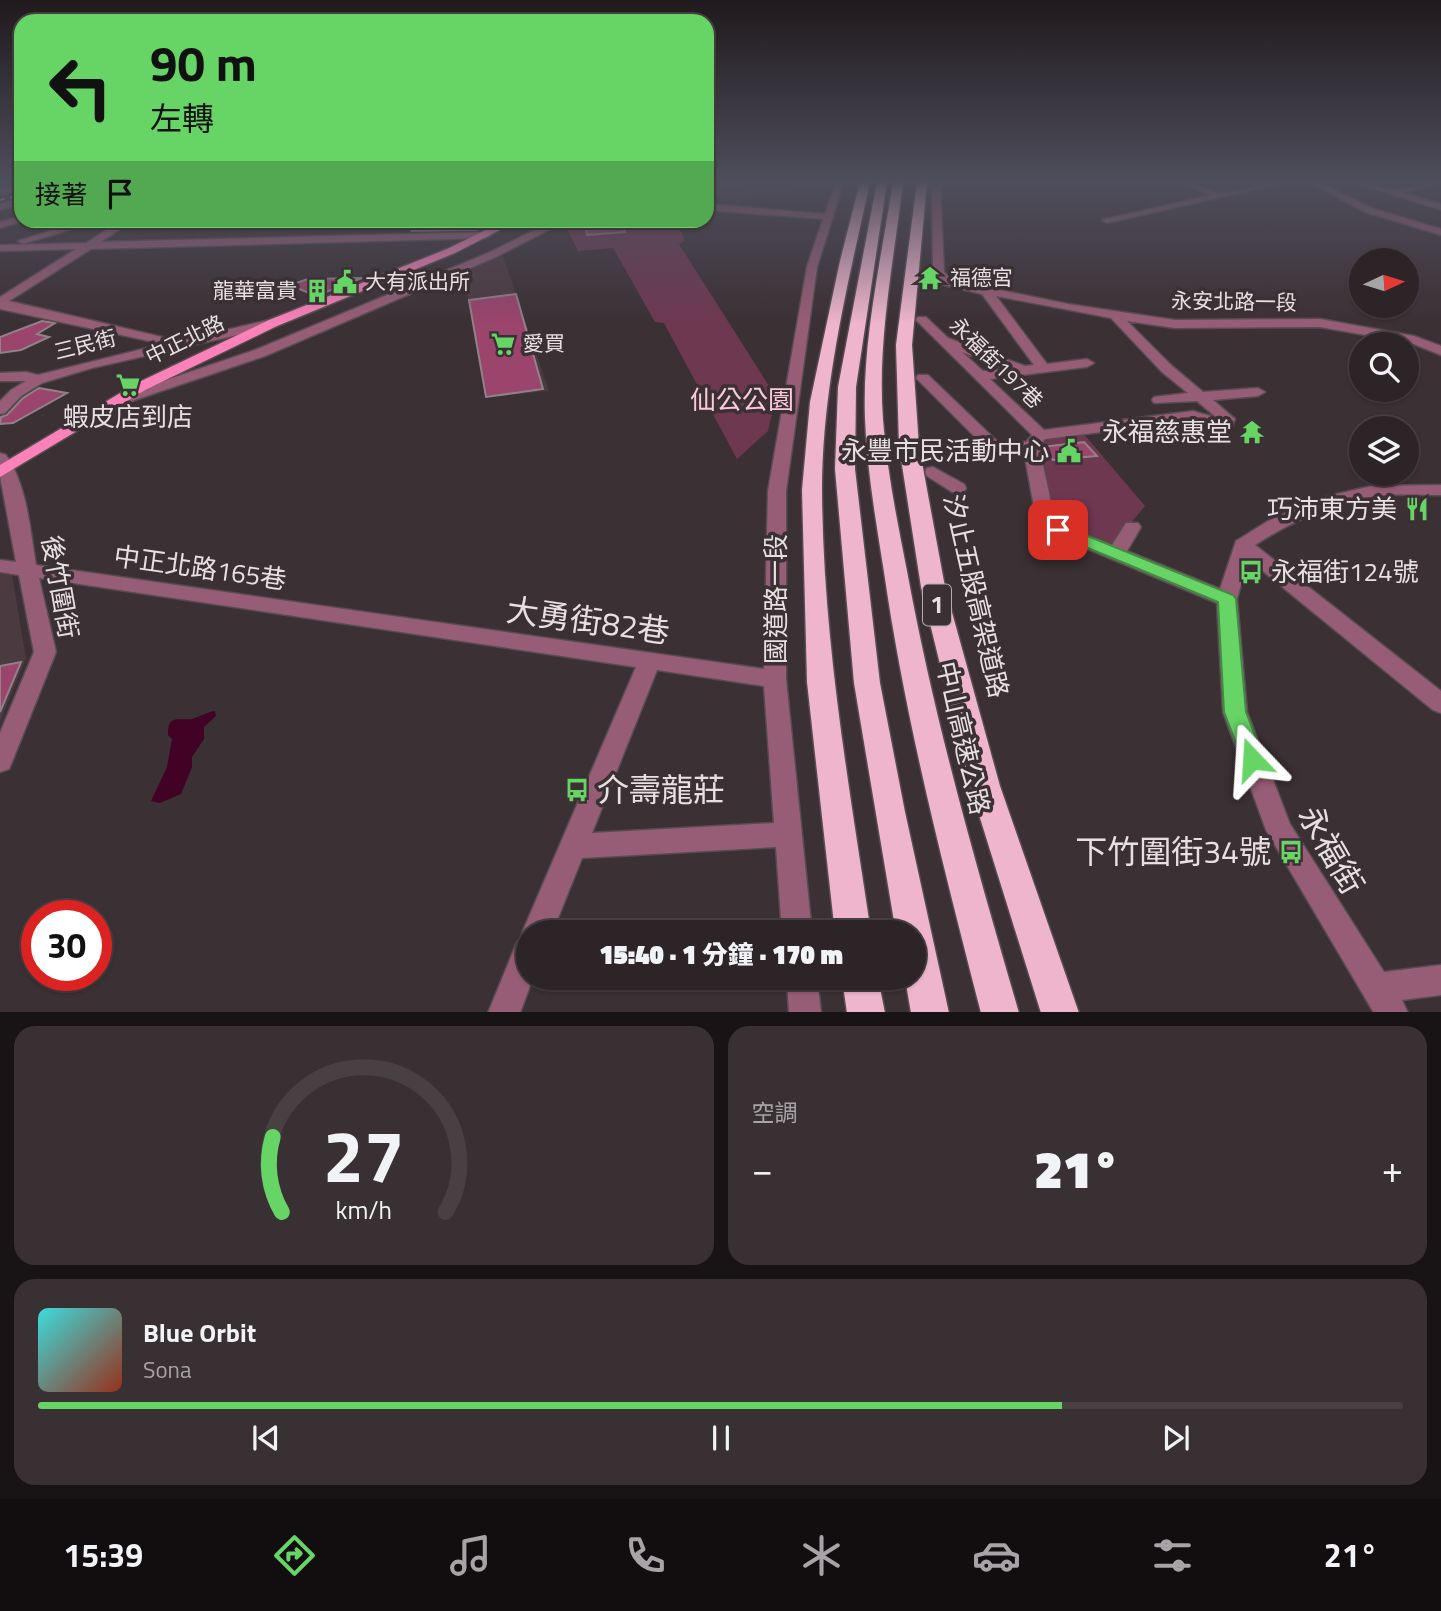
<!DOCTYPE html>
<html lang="zh-TW">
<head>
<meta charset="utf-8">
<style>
  body { margin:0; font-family:"Titillium Web","Noto Sans TC",sans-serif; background:#383033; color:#f1f3f6; height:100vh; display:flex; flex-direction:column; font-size:26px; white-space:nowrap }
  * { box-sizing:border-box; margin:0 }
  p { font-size:23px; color:#a6a4a7 }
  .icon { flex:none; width:38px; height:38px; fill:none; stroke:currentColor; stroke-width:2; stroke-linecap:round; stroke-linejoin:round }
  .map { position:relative; height:1012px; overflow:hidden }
  .side { display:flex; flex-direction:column; gap:14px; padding:14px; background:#181415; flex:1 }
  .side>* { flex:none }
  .hud { position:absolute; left:14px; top:14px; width:700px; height:214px; border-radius:21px; box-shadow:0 2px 5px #0004,0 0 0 2px #484144; background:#67d466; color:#111; overflow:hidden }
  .needle { width:46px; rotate:86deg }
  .buttons { position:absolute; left:1349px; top:248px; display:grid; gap:14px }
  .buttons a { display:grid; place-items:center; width:70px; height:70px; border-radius:50%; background:#2c2427; box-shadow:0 2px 5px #0004,0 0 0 2px #484144; font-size:35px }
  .speed { position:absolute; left:21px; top:900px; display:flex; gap:14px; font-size:35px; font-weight:700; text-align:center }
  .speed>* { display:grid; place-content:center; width:91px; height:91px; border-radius:50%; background:#2c2427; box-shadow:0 2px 5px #0004,0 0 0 2px #484144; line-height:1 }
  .speed .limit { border:10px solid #d22; background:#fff; color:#111 }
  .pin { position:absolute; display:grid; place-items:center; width:60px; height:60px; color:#fff; margin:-30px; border-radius:14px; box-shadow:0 4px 10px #0006 }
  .me { position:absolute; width:77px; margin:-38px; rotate:340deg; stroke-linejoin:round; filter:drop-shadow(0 0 5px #0008) }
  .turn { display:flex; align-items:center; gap:24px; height:147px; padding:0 21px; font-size:32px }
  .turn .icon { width:91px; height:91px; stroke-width:2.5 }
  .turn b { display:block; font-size:49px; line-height:60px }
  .then { display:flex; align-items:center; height:66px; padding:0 21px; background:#0003; gap:14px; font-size:26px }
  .big { font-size:52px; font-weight:800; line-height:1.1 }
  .side .card { flex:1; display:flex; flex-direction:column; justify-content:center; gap:10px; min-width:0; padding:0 24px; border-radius:21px; background:#383033 }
  .side .dial { align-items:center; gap:0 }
  .dial svg { height:182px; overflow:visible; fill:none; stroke:#484144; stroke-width:7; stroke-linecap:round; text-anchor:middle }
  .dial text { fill:#f1f3f6; stroke:none }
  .song { display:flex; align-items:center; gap:21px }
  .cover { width:84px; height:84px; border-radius:10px; background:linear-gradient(135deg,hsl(180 70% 55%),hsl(10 70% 35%)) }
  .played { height:7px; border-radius:4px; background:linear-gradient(90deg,#67d466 75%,#484144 75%) }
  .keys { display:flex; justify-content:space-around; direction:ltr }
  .heat { display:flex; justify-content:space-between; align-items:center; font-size:38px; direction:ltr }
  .side .tiles { flex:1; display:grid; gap:14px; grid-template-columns:1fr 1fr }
  .card:last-child { grid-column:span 2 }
  .trip { position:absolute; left:516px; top:920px; width:410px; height:70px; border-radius:35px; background:#2c2427; box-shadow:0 2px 5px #0004,0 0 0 2px #484144; font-weight:800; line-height:70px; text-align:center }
  .tabs { display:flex; height:112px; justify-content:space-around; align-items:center; background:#120e10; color:#a6a4a7 }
  .tabs .icon { width:49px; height:49px }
  .tabs .selected { color:#67d466 }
  .tabs b { font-size:32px; color:#f1f3f6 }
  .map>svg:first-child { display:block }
  .built { fill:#4b3a40 }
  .green { fill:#6e3850 }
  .water { fill:#420225 }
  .building { fill:#9b446c; stroke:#908287; stroke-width:2 }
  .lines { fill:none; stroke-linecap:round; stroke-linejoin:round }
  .minor-casing { stroke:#574c50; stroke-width:3 }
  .major-casing { stroke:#574c50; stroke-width:3 }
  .highway-casing { stroke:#574c50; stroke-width:3 }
  .minor { fill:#985d76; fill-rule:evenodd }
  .major { fill:#fa82b8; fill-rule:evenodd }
  .highway { fill:#efb5cc; fill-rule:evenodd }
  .rail { stroke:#bbb3b6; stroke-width:2; stroke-dasharray:5 5; stroke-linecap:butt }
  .route { fill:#67d466; stroke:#438a42; stroke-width:2 }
  .labels { text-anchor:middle; stroke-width:7; stroke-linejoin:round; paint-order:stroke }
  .far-poi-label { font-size:21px; fill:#e7e0e3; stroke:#3b3034; text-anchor:start }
  .far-street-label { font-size:21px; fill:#e7e0e3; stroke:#3b3034 }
  .shield { fill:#3b3034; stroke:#b3abae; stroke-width:2 }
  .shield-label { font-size:24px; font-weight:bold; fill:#e7e0e3 }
  .park-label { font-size:26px; fill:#fac8db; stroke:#3b3034 }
  .poi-label { font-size:26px; fill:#e7e0e3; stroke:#3b3034; text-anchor:end }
  .street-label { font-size:26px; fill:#e7e0e3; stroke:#3b3034 }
  .near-street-label { font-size:32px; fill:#e7e0e3; stroke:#3b3034 }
  .near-poi-label { font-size:32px; fill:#e7e0e3; stroke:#3b3034; text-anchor:start }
</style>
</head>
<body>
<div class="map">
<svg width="1441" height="1013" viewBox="0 0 1441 1013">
  <rect width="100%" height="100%" fill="#3b3034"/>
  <path class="built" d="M 707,182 L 747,182 L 744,188 L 835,183 L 833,190 L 707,199 Z
    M 503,256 L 549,391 L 486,397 L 463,273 Z
    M 0,574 L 12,575 L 26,658 L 0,722 Z"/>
  <path class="green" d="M 563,221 L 676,221 L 685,240 L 679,244 L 776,397 L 768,431 L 737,459 L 664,323 L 655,322 L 613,248 L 578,251 Z
    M 1083,433 L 1145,506 L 1111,547 L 1059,527 L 1051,517 L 1037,445 L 1057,436 Z"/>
  <path class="water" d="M 215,711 L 216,716 L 204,727 L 204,739 L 192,757 L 192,767 L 181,794 L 160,803 L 151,801 L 167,767 L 172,739 L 168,735 C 167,713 180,721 192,719 C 200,717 206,712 215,711 Z"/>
  <path class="building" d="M 419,220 L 481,220 L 477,230 L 412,231 Z
    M 621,220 L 625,232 L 587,235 L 585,222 Z
    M 362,278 L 316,296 L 290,285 L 308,279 Z
    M 516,294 L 543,389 L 486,397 L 469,300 Z
    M 42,321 L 55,323 L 37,334 L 49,337 L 21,350 L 0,353 L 0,337 Z
    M 39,388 L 67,393 L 13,423 L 0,424 L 1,417 L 7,415 L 23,398 Z
    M 1084,442 L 1097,456 L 1053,460 L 1042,447 Z
    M 21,662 L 0,712 L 0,666 Z"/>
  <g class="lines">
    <g class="minor-casing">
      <path id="minor" d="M 836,182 L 844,182 L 817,267 L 786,491 L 786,679 L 812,933 L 782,933 L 776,847 L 582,858 L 552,933 L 528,933 L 528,978 L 533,978 L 520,1013 L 488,1013 L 517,942 L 525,939 L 522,933 L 636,667 L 39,578 L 56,652 L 12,762 L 9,769 L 0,772 L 0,733 L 34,652 L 19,575 L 0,572 L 0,560 L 16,562 L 0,476 L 0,453 L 6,455 C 27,485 30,529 36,565 L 764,669 L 768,491 L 807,267 L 823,219 L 707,210 L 707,204 L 825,214 ZM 657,670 L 764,686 L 774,823 L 592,833 Z
        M 932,182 L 940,182 L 944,272 L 952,280 L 1068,304 L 1175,320 L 1320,319 L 1414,336 L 1441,346 L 1441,355 L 1411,343 L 1320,327 L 1175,328 L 1127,321 L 1172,366 L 1203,392 L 1258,388 L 1265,392 L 1258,396 L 1213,400 L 1235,419 L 1232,427 C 1219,430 1204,426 1191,421 L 1045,439 L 1039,447 L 1054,516 L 1064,526 L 1112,545 L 1126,523 L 1138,523 L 1141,527 L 1127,551 L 1220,589 L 1236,541 L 1268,521 L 1315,499 L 1372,486 L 1441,485 L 1441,495 C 1418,495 1393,493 1370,497 C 1328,504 1291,522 1255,545 L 1441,691 L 1441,713 L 1433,710 L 1248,559 L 1237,599 L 1247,712 L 1290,824 L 1384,972 L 1441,965 L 1441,995 L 1402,1000 L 1408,1013 L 1374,1013 L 1266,830 L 1223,712 L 1217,603 L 1052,534 L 1036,518 L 1024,452 L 988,450 L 916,378 L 918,375 L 928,375 L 998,442 L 1026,442 L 1032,435 L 916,320 L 918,317 L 926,317 L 948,338 L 1025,366 L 1034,365 L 982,294 L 944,285 L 933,272 ZM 996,296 L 1111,318 L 1162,372 L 1188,393 L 1154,397 L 1152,400 L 1154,403 L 1197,401 L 1217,418 L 1193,411 L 1044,430 L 990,379 L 1087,367 L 1094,363 L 1087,359 L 1047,364 ZM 962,352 L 1007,369 L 983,371 Z
        M 1180,182 C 1195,182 1208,193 1222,193 C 1244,192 1266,182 1288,182 L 1107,223 L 1102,220 L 1211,195 Z
        M 1308,182 L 1319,182 L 1371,208 L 1441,229 L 1441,235 L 1365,212 Z
        M 1351,182 C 1365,182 1376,188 1390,189 C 1406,192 1425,182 1441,182 L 1403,193 L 1441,204 L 1441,210 Z
        M 21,183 L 21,189 L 0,195 L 0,189 Z
        M 21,198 L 21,204 L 0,210 L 0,204 Z
        M 21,216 L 21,220 L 24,221 L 0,228 L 0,222 Z
        M 85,220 L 101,220 L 23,244 L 18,241 Z
        M 122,220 L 133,220 L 101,242 L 486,232 L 491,235 L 486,238 L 91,249 L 9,301 L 179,341 L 273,319 L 279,323 L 277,326 L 92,368 L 42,383 L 21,396 L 5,413 L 0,414 L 0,401 L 11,390 L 26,381 L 0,381 L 0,373 L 26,372 L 38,375 L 163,344 L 0,309 L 0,297 L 76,249 L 0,251 L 0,245 L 86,243 Z
        M 555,220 L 568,220 L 496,257 L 265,356 L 126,403 L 121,404 L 114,400 L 116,397 L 255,350 L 488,253 Z
        M 933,467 L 964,484 L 966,488 L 964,492 L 952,492 L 927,476 L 925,472 L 927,468 Z
        M 787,978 L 817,978 L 821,1013 L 789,1013 Z"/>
    </g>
    <g class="major-casing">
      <path id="major" d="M 506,220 L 519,220 L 455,253 L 277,326 L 147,389 L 0,477 L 0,465 L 137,383 L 269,320 L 447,249 Z"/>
    </g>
    <g class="highway-casing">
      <path id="highway" d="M 860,182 L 870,182 C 848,283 822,387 822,491 C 823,639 849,786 871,933 L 835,933 L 807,682 L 802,490 L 810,402 L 840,261 Z
        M 877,182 L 887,182 L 856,387 L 855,469 L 880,683 L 905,812 L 949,1013 L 911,1013 L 905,978 L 914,978 L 914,933 L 896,933 L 854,683 L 835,469 L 838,387 Z
        M 893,182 L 903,182 C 894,260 877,341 883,420 C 887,470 897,521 907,571 C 935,723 976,865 1019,1013 L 981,1013 C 943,865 906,723 884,572 C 876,522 867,470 865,419 C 862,341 881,260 893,182 Z
        M 917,182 L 927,182 L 912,345 L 919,446 L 945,587 L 1000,786 L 1079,1013 L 1041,1013 L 970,786 L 921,587 L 899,446 L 896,345 Z
        M 842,978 L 878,978 L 885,1013 L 847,1013 Z"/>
    </g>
    <use href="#minor" class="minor"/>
    <use href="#major" class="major"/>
    <use href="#highway" class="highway"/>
    <path class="rail" d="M 0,200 L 21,195"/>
  </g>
  <linearGradient id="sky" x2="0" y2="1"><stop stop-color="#201a1d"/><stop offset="0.56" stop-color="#4f4e5c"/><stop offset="1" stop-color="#4f4e5c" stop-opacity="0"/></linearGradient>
  <rect width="1441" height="324" fill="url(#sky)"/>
  <path class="route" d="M 1058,524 L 1233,595 L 1236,599 L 1246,712 L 1264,759 L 1260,766 L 1252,768 L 1245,766 L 1224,712 L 1218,602 L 1052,533 L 1050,530 Z"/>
  <defs>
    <g id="temple-bare" transform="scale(1.89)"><path d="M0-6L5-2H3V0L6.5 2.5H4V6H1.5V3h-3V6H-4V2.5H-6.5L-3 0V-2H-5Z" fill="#67d466" stroke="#3b3034" stroke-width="2.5" paint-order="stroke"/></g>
    <g id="civic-bare" transform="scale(1.89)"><path d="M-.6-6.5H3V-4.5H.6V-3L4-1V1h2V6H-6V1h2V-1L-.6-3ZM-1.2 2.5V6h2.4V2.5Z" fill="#67d466" stroke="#3b3034" stroke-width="2.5" paint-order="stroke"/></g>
    <g id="building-bare" transform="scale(1.89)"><path d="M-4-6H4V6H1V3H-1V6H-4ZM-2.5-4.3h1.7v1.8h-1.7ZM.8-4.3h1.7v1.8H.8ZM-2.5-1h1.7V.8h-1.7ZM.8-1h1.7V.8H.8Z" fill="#67d466" stroke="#3b3034" stroke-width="2.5" paint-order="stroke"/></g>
    <g id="supermarket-bare" transform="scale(1.89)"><path d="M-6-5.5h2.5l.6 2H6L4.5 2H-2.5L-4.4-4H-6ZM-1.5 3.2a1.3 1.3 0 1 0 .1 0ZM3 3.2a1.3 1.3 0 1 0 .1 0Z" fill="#67d466" stroke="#3b3034" stroke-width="2.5" paint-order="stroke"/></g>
    <g id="restaurant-bare" transform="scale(1.89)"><path d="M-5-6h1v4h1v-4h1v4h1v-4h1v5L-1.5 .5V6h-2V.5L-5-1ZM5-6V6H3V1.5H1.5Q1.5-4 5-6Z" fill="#67d466" stroke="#3b3034" stroke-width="2.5" paint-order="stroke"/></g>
    <g id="bus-bare" transform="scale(1.89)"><path d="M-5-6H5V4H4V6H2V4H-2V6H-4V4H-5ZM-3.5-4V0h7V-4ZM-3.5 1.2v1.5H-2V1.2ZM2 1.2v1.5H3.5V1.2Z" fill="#67d466" stroke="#3b3034" stroke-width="2.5" paint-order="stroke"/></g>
  </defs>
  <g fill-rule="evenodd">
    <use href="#temple-bare" x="930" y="278"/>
    <use href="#civic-bare" x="345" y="282"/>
    <use href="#building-bare" x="317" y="291"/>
    <use href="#supermarket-bare" x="503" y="344"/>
    <use href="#supermarket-bare" x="128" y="385"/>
    <use href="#temple-bare" x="1252" y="432"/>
    <use href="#civic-bare" x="1069" y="451"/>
    <use href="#restaurant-bare" x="1417" y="509"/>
    <use href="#bus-bare" x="1251" y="572"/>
    <use href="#bus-bare" x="577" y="790"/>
    <use href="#bus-bare" x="1291" y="852"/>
  </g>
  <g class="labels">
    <g class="far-poi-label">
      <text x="950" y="285">福德宮</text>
      <text x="365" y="289">大有派出所</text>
      <text x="297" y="298" text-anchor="end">龍華富貴</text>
      <text x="523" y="351">愛買</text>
    </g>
    <g class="far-street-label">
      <text transform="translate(1234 302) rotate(1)" y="7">永安北路一段</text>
      <text transform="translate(185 340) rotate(-26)" y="7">中正北路</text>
      <text transform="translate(85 345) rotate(-14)" y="7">三民街</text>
      <text transform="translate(996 363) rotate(44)" y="7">永福街197巷</text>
    </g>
    <rect class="shield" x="923" y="584.5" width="28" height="41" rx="5"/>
    <g class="shield-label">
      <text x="937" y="613">1</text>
    </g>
    <g class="park-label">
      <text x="742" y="409">仙公公園</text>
    </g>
    <g class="poi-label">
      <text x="128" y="426" text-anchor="middle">蝦皮店到店</text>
      <text x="1232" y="441">永福慈惠堂</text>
      <text x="1049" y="460">永豐市民活動中心</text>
      <text x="1397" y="518">巧沛東方美</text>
      <text x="1271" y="581" text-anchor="start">永福街124號</text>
    </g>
    <g class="street-label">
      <text transform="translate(200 568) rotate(8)" y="9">中正北路165巷</text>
      <text transform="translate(60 587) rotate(80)" y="9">後竹圍街</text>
      <text transform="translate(976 596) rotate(77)" y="9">汐止五股高架道路</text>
      <text transform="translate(776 599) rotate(-90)" y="9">國道路一段</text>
      <text transform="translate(963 738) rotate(77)" y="9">中山高速公路</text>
    </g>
    <g class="near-street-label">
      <text transform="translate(588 621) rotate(8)" y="11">大勇街82巷</text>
      <text transform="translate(1331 850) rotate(60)" y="11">永福街</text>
    </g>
    <g class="near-poi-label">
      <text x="597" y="801">介壽龍莊</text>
      <text x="1271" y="863" text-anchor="end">下竹圍街34號</text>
    </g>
  </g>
</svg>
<div class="buttons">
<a><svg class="needle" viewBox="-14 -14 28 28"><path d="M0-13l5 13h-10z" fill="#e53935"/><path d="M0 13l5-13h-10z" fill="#a6a4a7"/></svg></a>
<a><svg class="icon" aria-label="search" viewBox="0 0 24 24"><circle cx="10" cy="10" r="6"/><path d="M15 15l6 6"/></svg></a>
<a><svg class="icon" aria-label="layers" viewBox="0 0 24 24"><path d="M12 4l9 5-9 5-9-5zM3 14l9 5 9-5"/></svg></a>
</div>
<div class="speed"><div class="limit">30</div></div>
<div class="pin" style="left:1058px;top:530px;background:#d93025"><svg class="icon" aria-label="arrive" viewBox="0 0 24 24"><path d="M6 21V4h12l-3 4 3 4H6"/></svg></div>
<svg class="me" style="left:1252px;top:759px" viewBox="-20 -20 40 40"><path d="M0-17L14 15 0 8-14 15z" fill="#67d466" stroke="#fff" stroke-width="4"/></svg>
<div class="trip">15:40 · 1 分鐘 · 170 m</div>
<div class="hud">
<div class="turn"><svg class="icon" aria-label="left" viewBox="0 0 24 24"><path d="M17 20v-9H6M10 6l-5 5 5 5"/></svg><div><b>90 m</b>左轉</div></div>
<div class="then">接著<svg class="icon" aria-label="arrive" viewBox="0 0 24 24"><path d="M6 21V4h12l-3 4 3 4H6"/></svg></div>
</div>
</div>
<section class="side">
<div class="tiles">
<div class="card dial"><svg viewBox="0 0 100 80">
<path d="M14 69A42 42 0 1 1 86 69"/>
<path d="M14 69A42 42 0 0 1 10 36" stroke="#67d466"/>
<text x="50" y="56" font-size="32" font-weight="700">27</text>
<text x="50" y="72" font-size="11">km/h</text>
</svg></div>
<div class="card"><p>空調</p>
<div class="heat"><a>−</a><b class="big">21°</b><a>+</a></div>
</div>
<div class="card">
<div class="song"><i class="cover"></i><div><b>Blue Orbit</b><p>Sona</p></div></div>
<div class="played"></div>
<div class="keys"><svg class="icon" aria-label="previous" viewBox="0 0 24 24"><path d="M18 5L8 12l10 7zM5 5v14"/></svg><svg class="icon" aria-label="pause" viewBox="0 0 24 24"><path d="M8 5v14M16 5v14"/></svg><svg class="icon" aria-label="next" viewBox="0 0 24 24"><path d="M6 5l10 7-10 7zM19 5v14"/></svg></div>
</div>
</div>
</section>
<nav class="tabs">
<b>15:39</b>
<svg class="icon selected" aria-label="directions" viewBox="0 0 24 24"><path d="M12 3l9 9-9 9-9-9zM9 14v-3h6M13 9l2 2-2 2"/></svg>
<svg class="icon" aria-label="music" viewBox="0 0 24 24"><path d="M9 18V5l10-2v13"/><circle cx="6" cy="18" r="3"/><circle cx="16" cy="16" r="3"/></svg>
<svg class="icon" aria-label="phone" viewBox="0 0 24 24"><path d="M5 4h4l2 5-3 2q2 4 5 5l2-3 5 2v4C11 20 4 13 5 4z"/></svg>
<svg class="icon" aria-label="climate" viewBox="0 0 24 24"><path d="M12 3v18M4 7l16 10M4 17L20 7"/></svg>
<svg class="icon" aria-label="car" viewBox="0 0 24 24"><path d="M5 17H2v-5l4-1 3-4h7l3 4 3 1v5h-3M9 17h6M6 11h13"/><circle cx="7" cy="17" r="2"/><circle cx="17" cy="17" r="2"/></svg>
<svg class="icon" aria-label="filters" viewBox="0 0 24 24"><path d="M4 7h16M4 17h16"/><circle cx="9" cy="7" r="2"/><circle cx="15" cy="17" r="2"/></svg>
<b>21°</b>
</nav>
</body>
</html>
